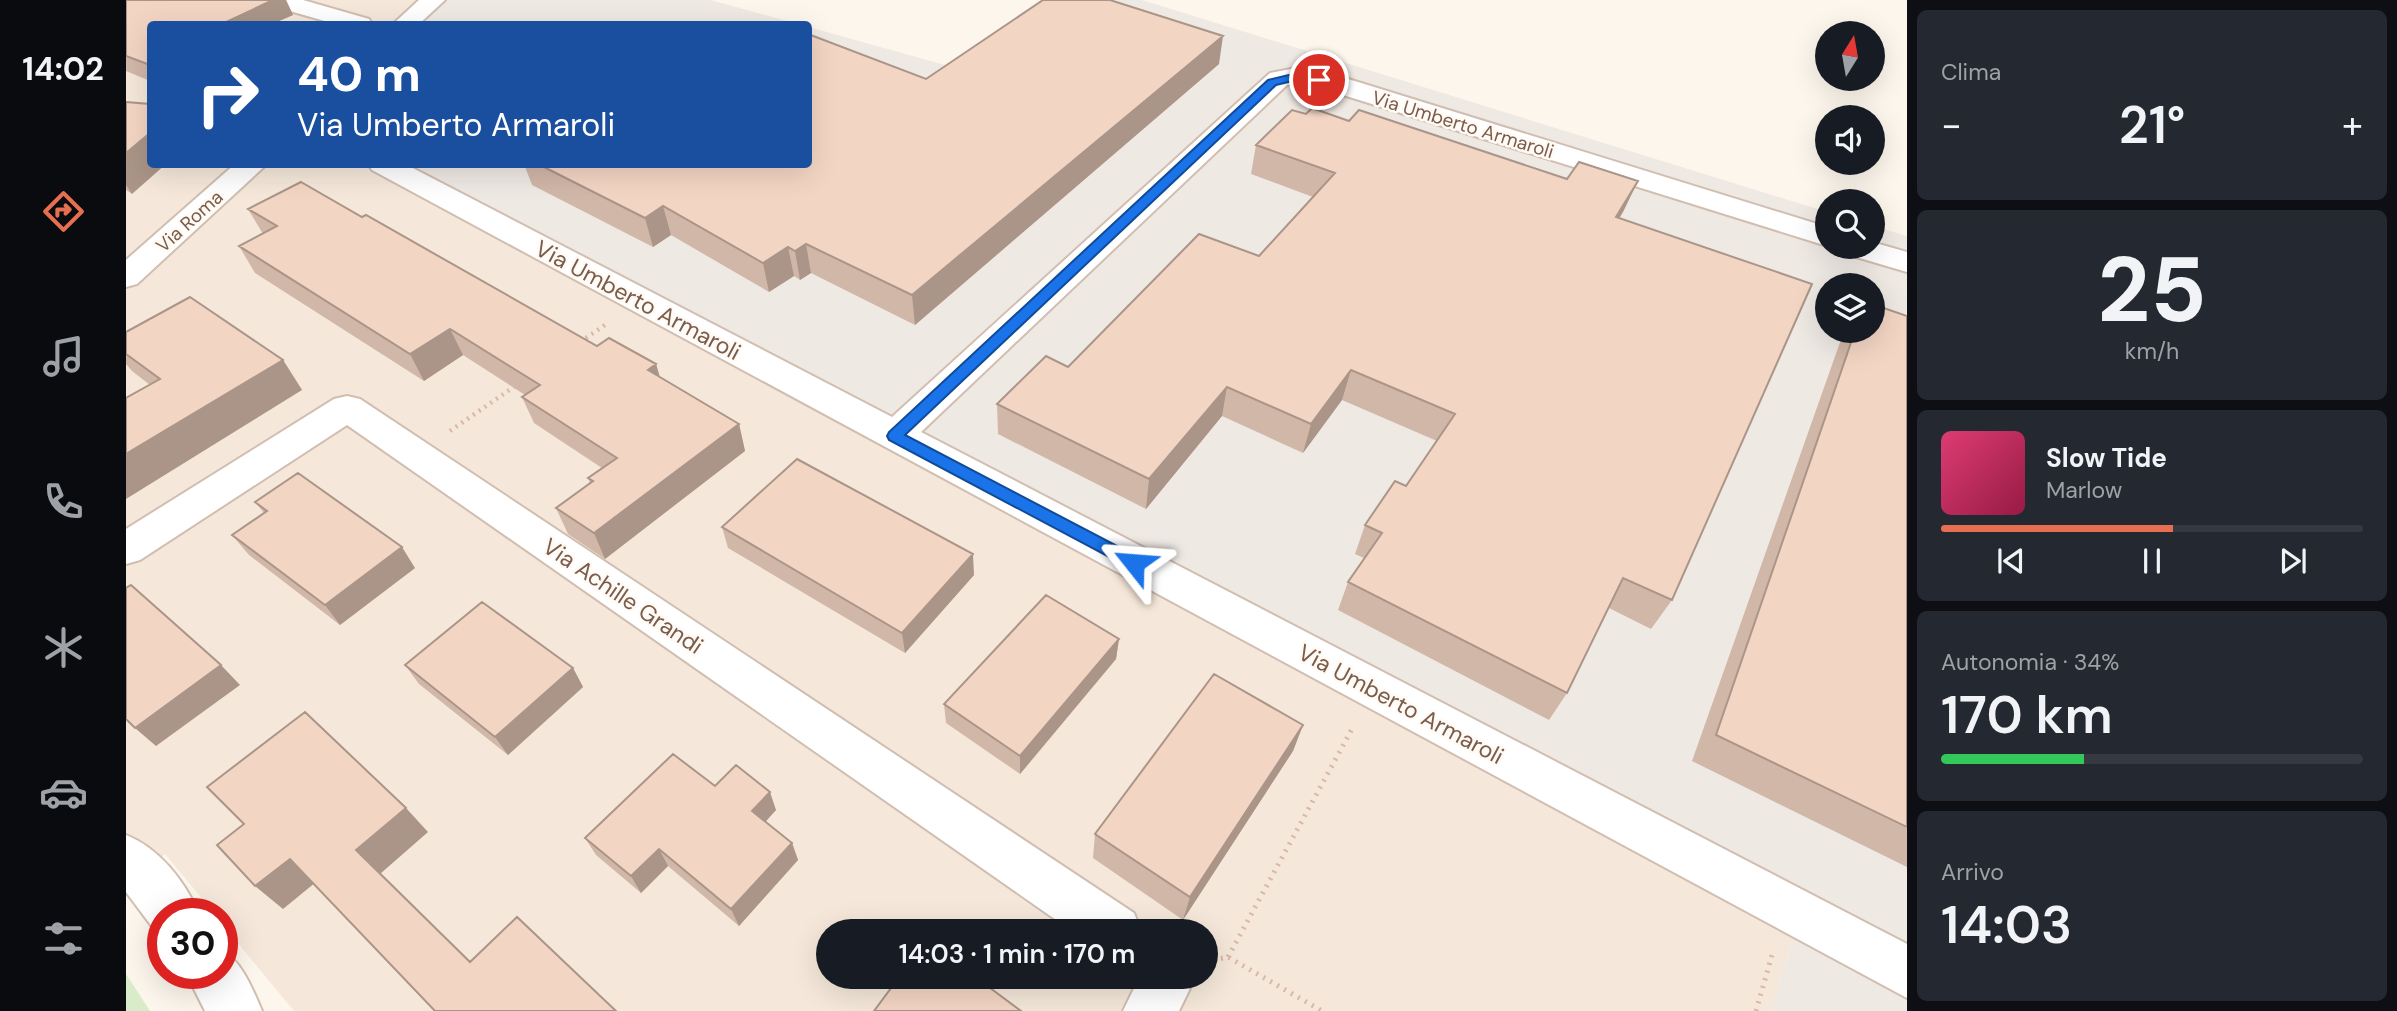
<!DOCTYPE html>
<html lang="it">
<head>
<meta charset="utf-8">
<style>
  body { margin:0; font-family:"DM Sans",sans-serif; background:#242831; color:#f1f3f6; height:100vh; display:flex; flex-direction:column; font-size:26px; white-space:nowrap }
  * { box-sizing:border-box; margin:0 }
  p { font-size:23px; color:#9ea1a6 }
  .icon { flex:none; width:38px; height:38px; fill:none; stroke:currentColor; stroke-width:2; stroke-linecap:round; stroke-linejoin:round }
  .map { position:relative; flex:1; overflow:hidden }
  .sheet { display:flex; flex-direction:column; gap:10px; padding:10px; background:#0d0f14; width:490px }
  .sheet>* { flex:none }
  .banner { position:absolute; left:21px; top:21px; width:665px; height:147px; border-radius:7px; box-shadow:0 7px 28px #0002; background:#1a4fa0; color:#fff; overflow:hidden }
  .needle { width:46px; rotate:11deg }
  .controls { position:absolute; left:1689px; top:21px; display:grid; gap:14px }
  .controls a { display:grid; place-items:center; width:70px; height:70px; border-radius:50%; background:#171b24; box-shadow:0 7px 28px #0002; font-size:35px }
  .speed { position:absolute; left:21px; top:898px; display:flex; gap:14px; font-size:35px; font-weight:700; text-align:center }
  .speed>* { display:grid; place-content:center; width:91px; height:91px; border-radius:50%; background:#171b24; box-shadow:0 7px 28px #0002; line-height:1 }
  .speed .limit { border:10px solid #d22; background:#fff; color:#111 }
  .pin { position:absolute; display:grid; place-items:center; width:60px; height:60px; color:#fff; margin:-30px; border:4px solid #fff; border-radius:50%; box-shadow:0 2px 7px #0007 }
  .me { position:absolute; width:77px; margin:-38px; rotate:298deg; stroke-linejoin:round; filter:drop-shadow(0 0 5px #0008) }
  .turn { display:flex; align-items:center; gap:24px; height:147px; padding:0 35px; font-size:32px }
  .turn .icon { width:91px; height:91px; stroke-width:2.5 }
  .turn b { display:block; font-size:49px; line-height:60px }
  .big { font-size:52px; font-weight:600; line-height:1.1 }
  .sheet .tile { flex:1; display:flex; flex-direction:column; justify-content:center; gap:10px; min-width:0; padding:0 24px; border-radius:10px; background:#242831 }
  .sheet .dial { align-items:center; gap:0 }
  .dial b { font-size:91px; line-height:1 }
  .song { display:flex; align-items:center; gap:21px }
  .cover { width:84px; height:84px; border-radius:10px; background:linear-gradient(135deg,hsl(340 70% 55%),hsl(340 70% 35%)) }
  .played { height:7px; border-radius:4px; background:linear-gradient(90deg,#e76f51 55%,#363941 55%) }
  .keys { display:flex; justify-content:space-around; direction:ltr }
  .heat { display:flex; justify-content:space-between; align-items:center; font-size:38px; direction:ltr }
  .charge { height:10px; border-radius:5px; background:linear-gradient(90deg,#34c759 34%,#363941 0) }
  .trip { position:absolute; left:690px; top:919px; width:402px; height:70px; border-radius:35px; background:#171b24; box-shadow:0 7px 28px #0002; font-weight:600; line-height:70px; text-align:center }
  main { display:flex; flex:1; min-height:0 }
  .menu { display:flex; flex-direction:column; width:126px; justify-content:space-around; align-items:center; background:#090b0e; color:#9ea1a6 }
  .menu .icon { width:49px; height:49px }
  .menu .current { color:#e76f51 }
  .menu b { font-size:32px; color:#f1f3f6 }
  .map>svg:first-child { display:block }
  .residential { fill:#f5e8da; fill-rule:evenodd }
  .industrial { fill:#efe9e4; fill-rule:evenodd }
  .green { fill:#d8ecc9 }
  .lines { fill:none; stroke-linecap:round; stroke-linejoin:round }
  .minor-casing { stroke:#d1beb0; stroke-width:4 }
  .path-far1 { stroke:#d9b8a5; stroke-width:4.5; stroke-dasharray:2 5; stroke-linecap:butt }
  .path { stroke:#d9b8a5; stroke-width:5; stroke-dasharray:2 6; stroke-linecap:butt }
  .minor { fill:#fff; fill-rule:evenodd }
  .wall { fill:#d1b7a8 }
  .shaded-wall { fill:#aa9588 }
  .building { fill:#f3d5c3; stroke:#aa9588; stroke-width:2 }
  .route { fill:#1a73e8; stroke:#114b97; stroke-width:2 }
  .labels { text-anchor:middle; stroke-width:5; stroke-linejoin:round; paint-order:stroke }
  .far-street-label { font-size:19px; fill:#7a5c4d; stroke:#fffaf3 }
  .street-label { font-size:23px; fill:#7a5c4d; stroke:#fffaf3 }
</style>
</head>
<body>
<main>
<nav class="menu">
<b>14:02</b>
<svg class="icon current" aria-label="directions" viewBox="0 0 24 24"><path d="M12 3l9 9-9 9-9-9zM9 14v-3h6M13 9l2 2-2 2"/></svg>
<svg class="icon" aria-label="music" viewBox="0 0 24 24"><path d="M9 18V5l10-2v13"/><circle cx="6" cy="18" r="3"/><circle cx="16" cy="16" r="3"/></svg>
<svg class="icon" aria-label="phone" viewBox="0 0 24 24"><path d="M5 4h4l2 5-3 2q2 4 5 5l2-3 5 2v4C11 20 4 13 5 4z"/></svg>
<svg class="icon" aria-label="climate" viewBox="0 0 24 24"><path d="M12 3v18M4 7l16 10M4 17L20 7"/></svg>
<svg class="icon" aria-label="car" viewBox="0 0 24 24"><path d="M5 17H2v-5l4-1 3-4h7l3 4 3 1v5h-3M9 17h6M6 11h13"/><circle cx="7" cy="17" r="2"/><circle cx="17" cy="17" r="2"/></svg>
<svg class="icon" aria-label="filters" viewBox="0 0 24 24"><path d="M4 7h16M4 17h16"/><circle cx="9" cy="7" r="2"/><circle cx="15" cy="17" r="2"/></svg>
</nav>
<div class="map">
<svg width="1781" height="1011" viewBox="0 0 1781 1011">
  <rect width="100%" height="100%" fill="#fdf6ec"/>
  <path class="residential" d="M 0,0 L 312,0 L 285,24 L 24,24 L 24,164 L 224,165 L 363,221 L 825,461 L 1682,891 L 1645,1011 L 168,1011 L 96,924 L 96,914 L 88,913 L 39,854 L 0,886 ZM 702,931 L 1080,931 L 1080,976 L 702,976 Z"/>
  <path class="industrial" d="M 312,0 L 584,0 L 672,24 L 285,24 Z
    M 934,0 L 1016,0 L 1701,212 L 1701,247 L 1746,247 L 1747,226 L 1781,236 L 1781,1011 L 1645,1011 L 1682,891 L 825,461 L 363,221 L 224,165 L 682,164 L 683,27 L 833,69 ZM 1701,285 L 1746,285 L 1746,331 L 1701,331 Z"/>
  <path class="green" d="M 0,974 L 24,1011 L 0,1011 Z"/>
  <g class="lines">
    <g class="minor-casing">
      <path id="minor" d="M 139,0 L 177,0 L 243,19 L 246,24 L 209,24 L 143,5 Z
        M 293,0 L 319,0 L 293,24 L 267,24 Z
        M 1175,67 L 1219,78 L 1701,227 L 1701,246 L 1201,90 L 1175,83 L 1161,85 L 795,432 L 1781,944 L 1781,998 L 246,170 L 242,164 L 279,164 L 766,417 L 1144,73 Z
        M 109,164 L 141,164 L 11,284 L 0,287 L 0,260 Z
        M 1746,242 L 1781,252 L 1781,272 L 1720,254 L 1715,247 L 1746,247 Z
        M 221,396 L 234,399 L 1008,913 L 1015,931 L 946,931 L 221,425 L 14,560 L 0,564 L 0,529 L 208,399 Z
        M 0,835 C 33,848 59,881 73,914 L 37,914 L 37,934 L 30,932 L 0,892 Z
        M 96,951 C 115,959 128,992 136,1011 L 79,1011 L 60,973 L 96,973 Z
        M 1014,976 L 1070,976 L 1053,1011 L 997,1011 Z"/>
    </g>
    <path class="path-far1" d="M 454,342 L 479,325
      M 324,431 L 392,384"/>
    <path class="path" d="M 1102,957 L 1227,727
      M 1087,960 L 1102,957 L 1196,1011
      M 1630,1011 L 1646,955"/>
    <use href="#minor" class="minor"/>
  </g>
  <path class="wall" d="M 0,0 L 160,0 L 167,15 L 146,24 L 24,24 L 24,81 L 0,71 Z
    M 1093,64 L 789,325 L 685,273 L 674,280 L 668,276 L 643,292 L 545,235 L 527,247 L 406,185 L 398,164 L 682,164 L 800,79 Z
    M 0,102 L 6,194 L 0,190 Z
    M 1130,145 L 1498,210 L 1493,219 L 1546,600 L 1525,629 L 1483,608 L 1441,693 L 1423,720 L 1212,610 L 1222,582 L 1238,558 L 1229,554 L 1239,525 L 1280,486 L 1311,441 L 1216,400 L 1177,453 L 1096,416 L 1020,509 L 872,434 L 871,404 L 942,367 L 1133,256 L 1187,197 L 1125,174 Z
    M 122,209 L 236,217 L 471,346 L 530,364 L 534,378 L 613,424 L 619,451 L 479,559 L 442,534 L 430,508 L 464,483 L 462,478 L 476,468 L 408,423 L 396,397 L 399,395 L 337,355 L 298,381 L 129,273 L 113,246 L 137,234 Z
    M 1781,316 L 1781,867 L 1566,761 L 1718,331 L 1729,331 Z
    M 0,332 L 157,360 L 176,390 L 24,385 L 6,371 L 0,364 Z
    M 129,502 L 289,568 L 214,625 L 123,555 L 106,535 L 138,513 Z
    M 596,527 L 848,575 L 779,653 L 602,548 Z
    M 993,639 L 990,659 L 894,774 L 820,723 L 818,704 Z
    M 279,665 L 447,668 L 457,687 L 382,755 L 293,684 Z
    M 1177,725 L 1167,751 L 1057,920 L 967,858 L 969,834 Z
    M 589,786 L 650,810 L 639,821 L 666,843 L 672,860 L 613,926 L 542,866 L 515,893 L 470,855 L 459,838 Z"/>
  <path class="shaded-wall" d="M 147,0 L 160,0 L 167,15 L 146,24 L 96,24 Z
    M 1097,36 L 1093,64 L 789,325 L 786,295 Z
    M 24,133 L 24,164 L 40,164 L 6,194 L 0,185 L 0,153 Z
    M 1512,181 L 1498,210 L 1476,247 L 1490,217 Z
    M 537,206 L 545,235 L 527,247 L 519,218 Z
    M 680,244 L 685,273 L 674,280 L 669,251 Z
    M 662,247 L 668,276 L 643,292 L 637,263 Z
    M 324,329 L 337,355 L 298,381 L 284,354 Z
    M 157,360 L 176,390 L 0,499 L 0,454 Z
    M 530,364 L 538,391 L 522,370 Z
    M 1225,370 L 1216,400 L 1177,453 L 1185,424 Z
    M 1101,387 L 1096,416 L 1020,509 L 1023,479 Z
    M 613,424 L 619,451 L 479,559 L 468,533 Z
    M 276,547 L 289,568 L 214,625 L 199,605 Z
    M 847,554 L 848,575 L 779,653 L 776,633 Z
    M 993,639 L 990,659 L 894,774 L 894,756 Z
    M 95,665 L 114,685 L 30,746 L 9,728 Z
    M 447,668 L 457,687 L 382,755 L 369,737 Z
    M 1177,725 L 1167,751 L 1057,920 L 1064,897 Z
    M 644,792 L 650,810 L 633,829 L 626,811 Z
    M 280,808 L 302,832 L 254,874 L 230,850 Z
    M 666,843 L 672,860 L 613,926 L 605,909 Z
    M 533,849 L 542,866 L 515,893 L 505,876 Z
    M 164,859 L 190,882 L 157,909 L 129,886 Z"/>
  <path class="building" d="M 0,0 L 147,0 L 96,24 L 24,24 L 24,65 L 0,56 Z
    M 917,0 L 984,0 L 1097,36 L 786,295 L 680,244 L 669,251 L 662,247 L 637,263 L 537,206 L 519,218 L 412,164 L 682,164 L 682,34 L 800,79 Z
    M 636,22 L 643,24 L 631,24 Z
    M 0,102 L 24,104 L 24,133 L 0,153 Z
    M 1186,108 L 1223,121 L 1233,110 L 1441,179 L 1453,162 L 1512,181 L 1490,217 L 1686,284 L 1546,600 L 1497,578 L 1441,693 L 1222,582 L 1256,533 L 1239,525 L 1269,481 L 1280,486 L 1329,414 L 1225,370 L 1185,424 L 1101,387 L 1023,479 L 871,404 L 920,356 L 942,367 L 1073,234 L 1133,256 L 1209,173 L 1130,145 L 1166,110 L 1180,114 Z
    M 175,182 L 236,217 L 240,215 L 471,346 L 483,338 L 530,364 L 522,370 L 613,424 L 468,533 L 430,508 L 467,481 L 462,478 L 491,458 L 396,397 L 414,385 L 324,329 L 284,354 L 113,246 L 151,226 L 122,209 Z
    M 64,297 L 157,360 L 0,454 L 0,398 L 34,379 L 0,354 L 0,332 Z
    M 1746,304 L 1781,316 L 1781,827 L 1590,735 L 1729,331 L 1746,331 Z
    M 671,459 L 847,554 L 776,633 L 596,527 Z
    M 172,473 L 276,547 L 199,605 L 106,535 L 141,511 L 129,502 Z
    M 5,585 L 95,665 L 9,728 L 0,719 L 0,588 Z
    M 920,595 L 993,639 L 894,756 L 818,704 Z
    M 356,602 L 447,668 L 369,737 L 279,665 Z
    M 1088,674 L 1177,725 L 1064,897 L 969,834 Z
    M 179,712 L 280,808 L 230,850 L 344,962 L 391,917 L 490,1011 L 309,1011 L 164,859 L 129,886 L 91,845 L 118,824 L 81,787 Z
    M 547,754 L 589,786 L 610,765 L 644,792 L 626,811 L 666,843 L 605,909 L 533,849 L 505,876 L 459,838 Z
    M 814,923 L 824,931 L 808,931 Z
    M 774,976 L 848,976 L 895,1011 L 748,1011 Z"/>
  <path class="route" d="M 1175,72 L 1198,80 L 1193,83 L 1175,79 L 1150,85 L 779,435 L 1014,558 L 1016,563 L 1014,567 L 1002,567 L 763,440 L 761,436 L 763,432 L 1142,80 Z"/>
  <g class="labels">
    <g class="far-street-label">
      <text transform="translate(1337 124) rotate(17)" y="7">Via Umberto Armaroli</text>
      <text transform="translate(63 221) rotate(-42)" y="7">Via Roma</text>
    </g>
    <g class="street-label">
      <text transform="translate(512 300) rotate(28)" y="8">Via Umberto Armaroli</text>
      <text transform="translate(497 596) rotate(34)" y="8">Via Achille Grandi</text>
      <text transform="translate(1275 704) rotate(28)" y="8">Via Umberto Armaroli</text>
    </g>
  </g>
</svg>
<div class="controls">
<a><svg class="needle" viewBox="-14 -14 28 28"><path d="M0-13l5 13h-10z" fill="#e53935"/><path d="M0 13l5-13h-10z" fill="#9ea1a6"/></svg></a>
<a><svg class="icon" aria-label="sound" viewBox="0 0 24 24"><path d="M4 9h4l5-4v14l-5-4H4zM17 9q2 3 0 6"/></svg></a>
<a><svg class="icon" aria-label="search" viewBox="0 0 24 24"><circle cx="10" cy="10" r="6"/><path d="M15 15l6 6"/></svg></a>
<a><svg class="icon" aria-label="layers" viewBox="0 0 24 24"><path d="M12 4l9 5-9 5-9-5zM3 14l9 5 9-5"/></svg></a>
</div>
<div class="speed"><div class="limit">30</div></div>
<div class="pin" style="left:1193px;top:80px;background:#d93025"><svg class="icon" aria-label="arrive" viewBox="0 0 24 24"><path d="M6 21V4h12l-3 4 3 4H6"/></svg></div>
<svg class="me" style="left:1008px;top:563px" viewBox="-20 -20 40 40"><path d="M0-17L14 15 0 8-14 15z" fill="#1a73e8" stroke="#fff" stroke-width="4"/></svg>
<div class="trip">14:03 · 1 min · 170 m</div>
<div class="banner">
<div class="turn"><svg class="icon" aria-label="right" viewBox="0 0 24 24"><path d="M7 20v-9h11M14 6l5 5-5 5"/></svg><div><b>40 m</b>Via Umberto Armaroli</div></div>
</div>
</div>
<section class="sheet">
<div class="tile"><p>Clima</p>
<div class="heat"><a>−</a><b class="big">21°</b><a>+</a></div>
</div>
<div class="tile dial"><b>25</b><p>km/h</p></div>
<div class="tile">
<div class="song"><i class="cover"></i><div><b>Slow Tide</b><p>Marlow</p></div></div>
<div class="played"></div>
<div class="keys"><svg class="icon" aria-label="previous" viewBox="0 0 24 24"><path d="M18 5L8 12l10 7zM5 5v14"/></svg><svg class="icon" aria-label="pause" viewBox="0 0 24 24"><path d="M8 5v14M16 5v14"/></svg><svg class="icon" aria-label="next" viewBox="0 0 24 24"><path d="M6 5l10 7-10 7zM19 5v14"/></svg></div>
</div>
<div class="tile"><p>Autonomia · 34%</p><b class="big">170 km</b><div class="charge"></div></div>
<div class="tile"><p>Arrivo</p><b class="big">14:03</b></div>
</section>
</main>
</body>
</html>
